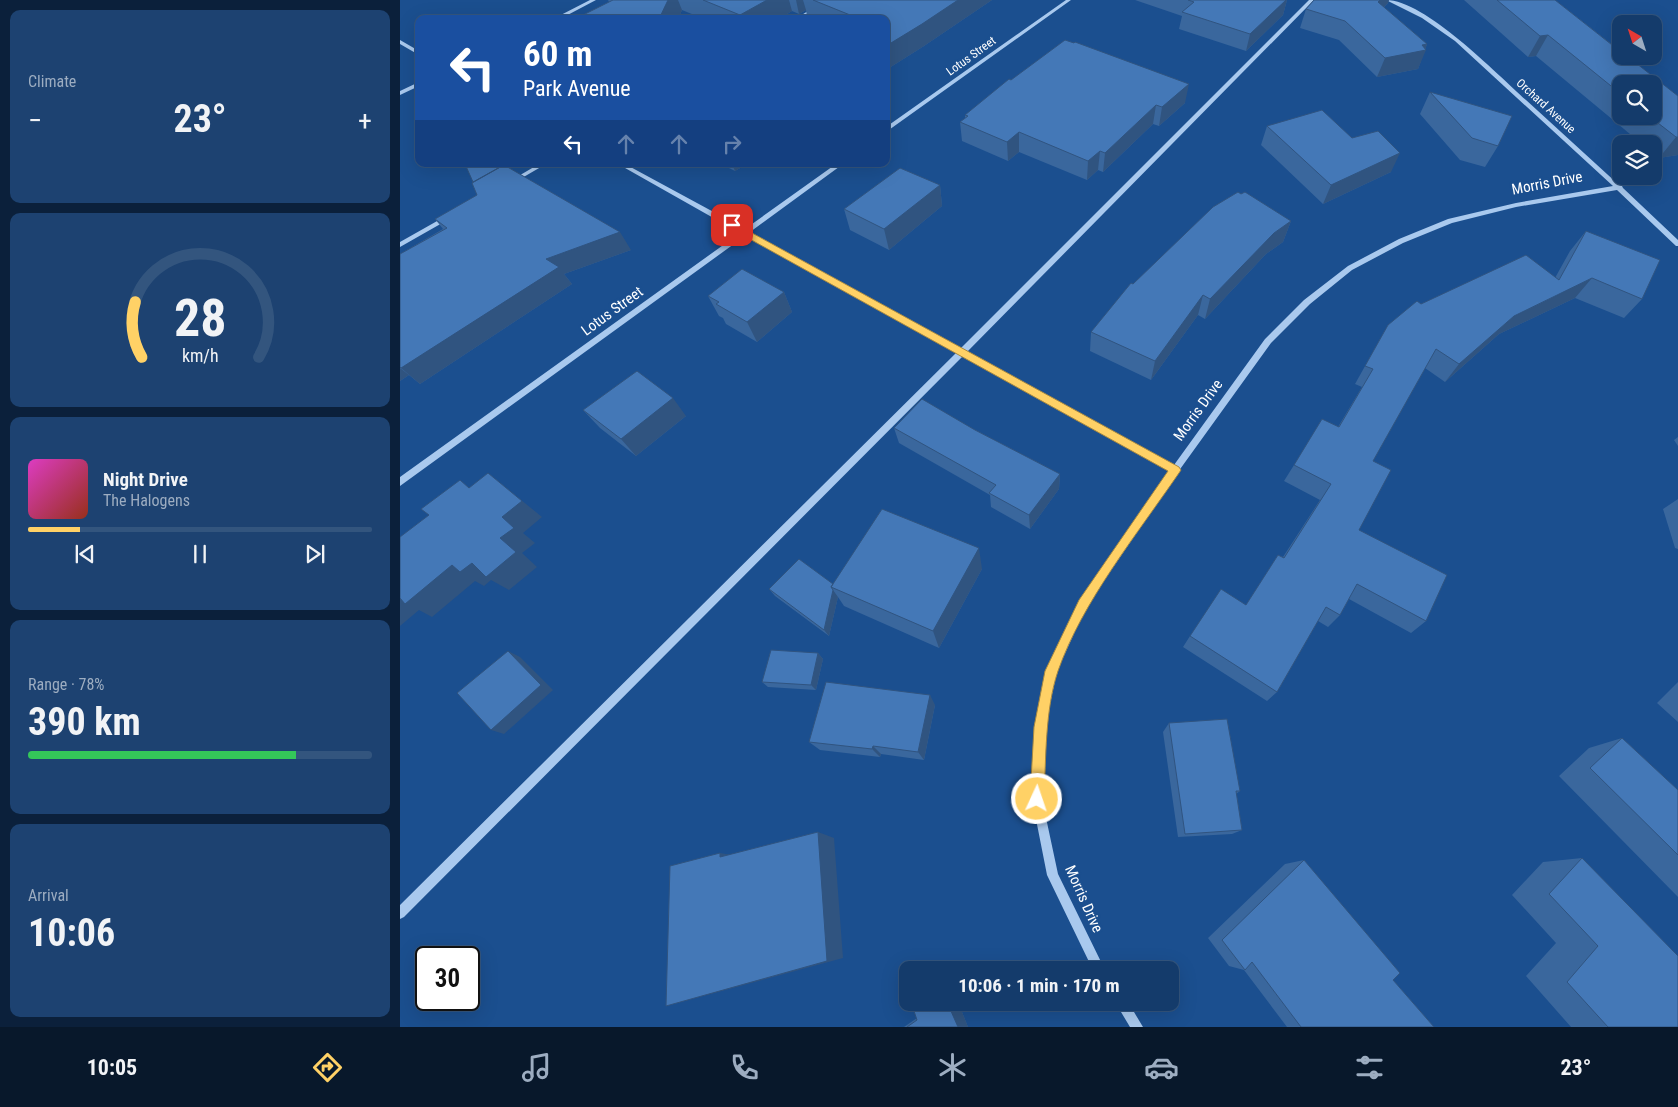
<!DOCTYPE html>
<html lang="en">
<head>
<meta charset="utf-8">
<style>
  body { margin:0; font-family:"Roboto Condensed",sans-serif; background:#1d4271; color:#f1f3f6; height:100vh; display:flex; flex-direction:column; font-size:19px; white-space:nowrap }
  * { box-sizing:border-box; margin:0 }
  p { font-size:16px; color:#9dadc1 }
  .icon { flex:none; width:28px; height:28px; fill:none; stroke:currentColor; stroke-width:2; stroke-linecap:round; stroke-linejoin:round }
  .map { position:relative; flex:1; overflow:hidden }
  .drawer { display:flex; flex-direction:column; gap:10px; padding:10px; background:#0b203b; width:400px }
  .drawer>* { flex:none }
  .hud { position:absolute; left:15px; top:15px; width:475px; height:152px; border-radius:10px; box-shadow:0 5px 20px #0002,0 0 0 1px #33557e; background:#1a4fa0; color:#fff; overflow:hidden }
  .needle { width:32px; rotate:321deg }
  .buttons { position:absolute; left:1212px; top:15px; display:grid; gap:10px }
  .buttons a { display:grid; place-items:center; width:50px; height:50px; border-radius:10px; background:#143b6b; box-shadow:0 5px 20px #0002,0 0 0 1px #33557e; font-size:25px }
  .speed { position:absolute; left:15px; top:946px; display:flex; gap:10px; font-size:25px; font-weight:700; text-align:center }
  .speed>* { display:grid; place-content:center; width:65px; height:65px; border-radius:50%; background:#143b6b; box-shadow:0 5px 20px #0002,0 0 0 1px #33557e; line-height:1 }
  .speed .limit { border:2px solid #111; border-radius:8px; background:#fff; color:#111 }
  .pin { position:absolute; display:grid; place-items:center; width:42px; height:42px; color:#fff; margin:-21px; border-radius:10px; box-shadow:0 2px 8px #0006 }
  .me { position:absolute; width:55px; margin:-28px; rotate:3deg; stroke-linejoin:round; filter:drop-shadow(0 0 4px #0008) }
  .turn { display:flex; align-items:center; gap:18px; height:105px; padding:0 25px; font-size:22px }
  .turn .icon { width:65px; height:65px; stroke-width:2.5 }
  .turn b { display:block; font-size:35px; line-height:42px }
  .lanes { display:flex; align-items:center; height:48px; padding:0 25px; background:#0003; justify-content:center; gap:25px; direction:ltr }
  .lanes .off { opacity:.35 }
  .big { font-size:38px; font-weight:700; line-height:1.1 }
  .drawer .card { flex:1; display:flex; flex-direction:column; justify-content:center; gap:8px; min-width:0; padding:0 18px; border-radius:10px; background:#1d4271 }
  .drawer .dial { align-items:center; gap:0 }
  .dial svg { height:130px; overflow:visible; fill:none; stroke:#33557e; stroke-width:7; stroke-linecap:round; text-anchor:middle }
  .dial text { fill:#f1f3f6; stroke:none }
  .song { display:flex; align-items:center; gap:15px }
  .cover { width:60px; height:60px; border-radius:8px; background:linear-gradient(135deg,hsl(310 70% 55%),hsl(10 70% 35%)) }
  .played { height:5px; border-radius:2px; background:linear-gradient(90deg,#ffd166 15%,#33557e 15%) }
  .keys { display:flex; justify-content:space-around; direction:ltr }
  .heat { display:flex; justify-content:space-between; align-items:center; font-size:28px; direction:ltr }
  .charge { height:8px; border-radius:4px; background:linear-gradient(90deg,#34c759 78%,#33557e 0) }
  .trip { position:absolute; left:499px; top:961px; width:280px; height:50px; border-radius:10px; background:#143b6b; box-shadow:0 5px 20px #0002,0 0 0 1px #33557e; font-weight:700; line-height:50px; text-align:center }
  .tab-bar { display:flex; height:80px; justify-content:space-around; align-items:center; background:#08182b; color:#9dadc1 }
  .tab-bar .icon { width:35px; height:35px }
  .tab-bar .active { color:#ffd166 }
  .tab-bar b { font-size:22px; color:#f1f3f6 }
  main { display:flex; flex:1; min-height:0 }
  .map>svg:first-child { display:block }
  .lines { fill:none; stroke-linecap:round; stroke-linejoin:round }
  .minor { fill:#a9c9ee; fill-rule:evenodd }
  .wall { fill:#3a679d; fill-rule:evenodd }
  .shaded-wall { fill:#305480 }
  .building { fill:#4478b7; stroke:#305480 }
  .route { fill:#ffd166; stroke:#a68842 }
  .labels { text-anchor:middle; stroke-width:5; stroke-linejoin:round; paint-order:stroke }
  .far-street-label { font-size:12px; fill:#fff; stroke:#1b4f8f }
  .street-label { font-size:15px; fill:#fff; stroke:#1b4f8f }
</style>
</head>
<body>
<main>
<section class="drawer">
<div class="card"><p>Climate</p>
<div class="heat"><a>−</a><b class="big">23°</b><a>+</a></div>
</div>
<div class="card dial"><svg viewBox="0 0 100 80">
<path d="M14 69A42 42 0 1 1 86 69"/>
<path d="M14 69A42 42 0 0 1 10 35" stroke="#ffd166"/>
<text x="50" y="56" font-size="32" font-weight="700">28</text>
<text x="50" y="72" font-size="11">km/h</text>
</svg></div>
<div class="card">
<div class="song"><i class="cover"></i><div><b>Night Drive</b><p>The Halogens</p></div></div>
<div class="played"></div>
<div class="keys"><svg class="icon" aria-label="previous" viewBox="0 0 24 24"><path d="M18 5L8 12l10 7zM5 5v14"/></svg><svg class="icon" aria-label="pause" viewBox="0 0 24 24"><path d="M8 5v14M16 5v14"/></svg><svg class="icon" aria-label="next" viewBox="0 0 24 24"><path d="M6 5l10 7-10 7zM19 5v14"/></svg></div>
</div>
<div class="card"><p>Range · 78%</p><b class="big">390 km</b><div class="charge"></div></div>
<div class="card"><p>Arrival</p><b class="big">10:06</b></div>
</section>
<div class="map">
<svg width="1278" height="1027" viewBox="0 0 1278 1027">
  <rect width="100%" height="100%" fill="#1b4f8f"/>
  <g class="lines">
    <path class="minor" d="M 190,0 L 196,0 L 160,19 L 153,19 Z
      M 426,0 L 432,0 L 401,19 L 395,19 Z
      M 666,0 L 671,0 L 486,132 L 486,127 Z
      M 909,0 L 914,0 L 567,352 L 774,465 L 865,339 L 904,300 L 948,266 L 999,239 L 1048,219 L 1116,203 L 1213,186 L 1055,41 L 1022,18 L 986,0 C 1025,0 1097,74 1126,100 C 1157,128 1188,157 1219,185 L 1222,186 L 1223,188 L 1278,240 L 1278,246 L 1276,246 L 1217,190 L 1116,207 L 1052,223 L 1003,243 L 952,270 L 910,304 L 871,343 L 778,472 L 686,607 L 657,671 L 645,727 L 642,799 L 658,874 L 705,970 L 693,970 L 647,875 L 632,799 L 635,727 L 647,671 L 680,601 L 770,471 L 563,356 L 4,917 L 0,919 L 0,905 L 556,353 L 345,236 L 0,486 L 0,477 L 340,233 L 218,164 L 225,164 L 345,229 L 436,164 L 443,164 L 350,232 L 561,348 Z
      M 0,40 L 19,51 L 19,55 L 0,44 Z
      M 19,82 L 19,86 L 0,95 L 0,91 Z
      M 139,164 L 146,164 L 115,182 L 111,182 L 110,181 Z
      M 46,216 L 50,216 L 51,218 L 0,247 L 0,242 Z
      M 715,1002 L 728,1002 L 743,1027 L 730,1027 Z"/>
  </g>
  <path class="wall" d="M 208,0 L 592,0 L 524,46 L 486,70 L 486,19 L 411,19 L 407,17 L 406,10 L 399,14 L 392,11 L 379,19 L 304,19 L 282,10 L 278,19 L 175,19 L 209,2 Z
    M 735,0 L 887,0 L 883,15 L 846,51 L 779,29 L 782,16 Z
    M 914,0 L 989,0 L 988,3 L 984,7 L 1027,44 L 1018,69 L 977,77 L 939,40 L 900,28 L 906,9 Z
    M 1064,0 L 1155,0 L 1278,96 L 1278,155 L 1259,158 L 1254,154 L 1254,144 L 1242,144 L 1136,56 L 1128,57 ZM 1221,84 L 1254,116 L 1221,116 Z
    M 611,80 L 785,103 L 759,126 L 753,124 L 703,172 L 698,170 L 687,180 L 619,152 L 608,161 L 562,141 L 560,122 L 565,118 L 565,115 Z
    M 1030,92 L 1098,146 L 1085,167 L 1060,160 L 1020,114 Z
    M 867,126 L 952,138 L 991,172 L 923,204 L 861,145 Z
    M 321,164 L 347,164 L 335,171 Z
    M 540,185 L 542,206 L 489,250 L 450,230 L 444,209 Z
    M 35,219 L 231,250 L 164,274 L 172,284 L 20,384 L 9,375 L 0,381 L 0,254 L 43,229 Z
    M 891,221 L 883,242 L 866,254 L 805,319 L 798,315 L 751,380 L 690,351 L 691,332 L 733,284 Z
    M 1186,231 L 1242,299 L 1224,318 L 1175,298 L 1099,334 L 1045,382 L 1025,368 L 973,461 L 959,530 L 1026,621 L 1011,633 L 949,599 L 940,615 L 928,627 L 918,621 L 877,692 L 867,701 L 783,647 L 790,636 L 846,605 L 878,555 L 883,557 L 920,500 L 884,481 L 894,465 L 938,427 L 962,387 L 955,384 L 988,325 L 1021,304 L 1155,278 L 1170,251 Z
    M 384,292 L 392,312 L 357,342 L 326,324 L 323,318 L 319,316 L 308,296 Z
    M 183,410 L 286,416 L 236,456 L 200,428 Z
    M 494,428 L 575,430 L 660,474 L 659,489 L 630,529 L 591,507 L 590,495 L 499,443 Z
    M 1278,437 L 1278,446 L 1274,440 Z
    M 1278,499 L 1278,549 L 1275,548 L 1263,509 Z
    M 582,569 L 539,648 L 444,606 L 438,597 L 429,636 L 375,596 L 369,589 L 433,584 Z
    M 418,653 L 423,659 L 416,690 L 368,687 L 362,682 Z
    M 1278,682 L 1278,722 L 1257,703 Z
    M 535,705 L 524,760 L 481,754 L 480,757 L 420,750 L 409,742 Z
    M 769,723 L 840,791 L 836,794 L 842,830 L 832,834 L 778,837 L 763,732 Z
    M 1222,738 L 1278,790 L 1278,897 L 1159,776 L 1189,748 Z
    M 1182,858 L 1278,1027 L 1171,1027 L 1126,976 L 1156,943 L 1112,895 L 1143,862 Z
    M 904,860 L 993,980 L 1034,1027 L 887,1027 L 844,970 L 829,966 L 808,938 L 885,864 Z
    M 525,1002 L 558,1002 L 568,1027 L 504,1027 L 517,1018 L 514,1011 Z"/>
  <path class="shaded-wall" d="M 268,0 L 278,0 L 282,10 L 278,19 L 259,19 Z
    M 367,0 L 389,0 L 392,11 L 379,19 L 342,19 L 340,15 Z
    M 396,0 L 403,0 L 406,10 L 399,14 Z
    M 558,0 L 592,0 L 524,46 L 486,70 L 486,46 Z
    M 886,0 L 887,0 L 883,15 L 846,51 L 850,34 Z
    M 980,0 L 989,0 L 988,3 L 971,20 L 978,2 Z
    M 1148,35 L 1136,56 L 1128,57 L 1140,36 Z
    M 1027,44 L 1025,50 L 1026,50 L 1018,69 L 977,77 L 985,58 L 1022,45 Z
    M 789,84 L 785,103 L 759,126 L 762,107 Z
    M 756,105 L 753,124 L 703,172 L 705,153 Z
    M 619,132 L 619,152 L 608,161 L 607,142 Z
    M 1276,137 L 1278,137 L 1278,155 L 1259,158 Z
    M 700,151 L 698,170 L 687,180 L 688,161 Z
    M 1000,153 L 991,172 L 923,204 L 931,185 Z
    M 332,164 L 347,164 L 335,171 Z
    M 540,185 L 542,206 L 489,250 L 484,229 Z
    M 891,221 L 883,242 L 866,254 L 805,319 L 810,299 L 874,233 Z
    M 220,232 L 231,250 L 164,274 L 172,284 L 20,384 L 1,368 L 146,259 Z
    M 1192,278 L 1175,298 L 1099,334 L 1045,382 L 1059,364 L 1114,316 Z
    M 384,292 L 392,312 L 357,342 L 347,322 Z
    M 803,295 L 798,315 L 751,380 L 755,361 Z
    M 0,368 L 9,375 L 0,381 Z
    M 273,398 L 286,416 L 236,456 L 221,439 Z
    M 88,473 L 142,517 L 123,533 L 135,543 L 122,553 L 137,567 L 109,590 L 91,580 L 84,586 L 75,581 L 32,617 L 19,610 L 0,626 L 0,596 L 52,565 L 72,563 L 100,538 L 102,517 Z
    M 660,474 L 659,489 L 630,529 L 629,515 Z
    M 579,548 L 582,569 L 539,648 L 533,631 Z
    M 433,590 L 438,597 L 429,636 L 424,630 Z
    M 108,651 L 120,657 L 153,690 L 104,734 L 91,730 Z
    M 418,653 L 423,659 L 416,690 L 411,685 Z
    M 530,695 L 535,705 L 524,760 L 518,752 Z
    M 473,746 L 481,754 L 480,757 L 472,749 Z
    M 418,832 L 434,838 L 443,958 L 266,1006 Z
    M 320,853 L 343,857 L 320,857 Z
    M 547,1002 L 558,1002 L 568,1027 L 558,1027 Z"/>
  <path class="building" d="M 213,0 L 268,0 L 259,19 L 175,19 Z
    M 303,0 L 367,0 L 340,15 Z
    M 413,0 L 558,0 L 522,24 L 486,46 L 486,19 L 460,19 Z
    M 788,0 L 886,0 L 850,34 L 782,12 L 794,2 Z
    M 914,0 L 980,0 L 978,2 L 1027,44 L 1022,45 L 1026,50 L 985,58 L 945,21 L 906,9 Z
    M 1097,0 L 1155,0 L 1221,52 L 1221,56 L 1227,56 L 1278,96 L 1278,137 L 1276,137 L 1249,116 L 1254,116 L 1254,84 L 1221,84 L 1221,94 L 1148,35 L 1140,36 Z
    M 665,40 L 674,43 L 675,42 L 789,84 L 762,107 L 756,105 L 705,153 L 700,151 L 688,161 L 619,132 L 607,142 L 560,122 L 568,116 L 565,115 L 609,79 L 611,80 Z
    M 1030,92 L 1112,116 L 1098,146 L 1072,138 Z
    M 922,110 L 952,138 L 978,131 L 1000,153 L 931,185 L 867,126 Z
    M 65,164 L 95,164 L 100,167 L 73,182 Z
    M 104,165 L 220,232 L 146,259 L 159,267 L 1,368 L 0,367 L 0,254 L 47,228 L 35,219 L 77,195 L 72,183 Z
    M 500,168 L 540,185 L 484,229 L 444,209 Z
    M 838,192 L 841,194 L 845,192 L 891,221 L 874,233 L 810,299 L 803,295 L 755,361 L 691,332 L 731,283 L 733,284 L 813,207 Z
    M 1186,231 L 1260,260 L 1242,299 L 1192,278 L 1114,316 L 1059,364 L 1036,349 L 973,461 L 991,470 L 959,530 L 1047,575 L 1026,621 L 957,584 L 940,615 L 926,607 L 877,692 L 790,636 L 821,589 L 846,605 L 878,555 L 884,558 L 931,484 L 894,465 L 922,419 L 939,427 L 973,369 L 965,366 L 988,325 L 1017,301 L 1021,304 L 1126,255 L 1159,280 Z
    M 342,269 L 384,292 L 347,322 L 316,304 L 319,302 L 308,296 Z
    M 237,371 L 273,398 L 221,439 L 183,410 Z
    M 522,399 L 575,430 L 660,474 L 629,515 L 589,493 L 596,485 L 494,428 Z
    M 88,473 L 122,501 L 102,517 L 114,528 L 100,538 L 116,552 L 86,577 L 72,563 L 60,572 L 52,565 L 5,604 L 0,598 L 0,537 L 29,515 L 21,509 L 60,480 L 69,488 Z
    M 482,509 L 579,548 L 533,631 L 431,587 Z
    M 399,559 L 433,584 L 431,587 L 433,590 L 424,630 L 369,589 Z
    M 371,650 L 418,653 L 411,685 L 362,682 Z
    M 108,651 L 141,685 L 91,730 L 57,693 Z
    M 426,682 L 530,695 L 518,752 L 473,746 L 472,749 L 409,742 Z
    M 827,719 L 840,791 L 836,791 L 842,830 L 785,834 L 769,723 Z
    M 1222,738 L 1278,790 L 1278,855 L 1190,768 Z
    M 418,832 L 427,961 L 266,1006 L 270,866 L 320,853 L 320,857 Z
    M 1182,858 L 1278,956 L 1278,1027 L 1208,1027 L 1167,982 L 1198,946 L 1149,894 Z
    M 904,860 L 1000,973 L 993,980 L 1034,1027 L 901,1027 L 852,962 L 845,970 L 822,940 Z
    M 527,1002 L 547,1002 L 558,1027 L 507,1027 L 517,1020 L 514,1011 Z"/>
  <path class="route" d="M 332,222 L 779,467 L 781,470 L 779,473 C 738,533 682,602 658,671 C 645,709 646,759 644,799 L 642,804 L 637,806 L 632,804 L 630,799 L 634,727 L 645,671 L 679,600 L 768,471 L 328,227 L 328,223 Z"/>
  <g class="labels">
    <g class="far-street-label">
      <text transform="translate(571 56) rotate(-36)" y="4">Lotus Street</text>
      <text transform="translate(1146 106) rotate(42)" y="4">Orchard Avenue</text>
    </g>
    <g class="street-label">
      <text transform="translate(1147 183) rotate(-11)" y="5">Morris Drive</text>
      <text transform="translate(212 311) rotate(-36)" y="5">Lotus Street</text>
      <text transform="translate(798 410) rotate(-54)" y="5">Morris Drive</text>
      <text transform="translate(684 899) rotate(66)" y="5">Morris Drive</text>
    </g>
  </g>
</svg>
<div class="buttons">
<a><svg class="needle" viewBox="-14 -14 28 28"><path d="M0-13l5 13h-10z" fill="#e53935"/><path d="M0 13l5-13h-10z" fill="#9dadc1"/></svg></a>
<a><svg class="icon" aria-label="search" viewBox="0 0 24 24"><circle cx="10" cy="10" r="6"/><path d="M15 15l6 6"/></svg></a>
<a><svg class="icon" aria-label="layers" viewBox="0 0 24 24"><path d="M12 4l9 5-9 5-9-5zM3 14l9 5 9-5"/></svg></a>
</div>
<div class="speed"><div class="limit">30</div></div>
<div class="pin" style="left:332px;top:225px;background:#d93025"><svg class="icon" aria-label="arrive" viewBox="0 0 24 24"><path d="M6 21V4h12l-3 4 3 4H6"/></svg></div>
<svg class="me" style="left:637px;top:799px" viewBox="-20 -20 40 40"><circle r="17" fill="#ffd166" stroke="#fff" stroke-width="3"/><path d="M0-11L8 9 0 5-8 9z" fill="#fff"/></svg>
<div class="trip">10:06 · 1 min · 170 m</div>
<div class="hud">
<div class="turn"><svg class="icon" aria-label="left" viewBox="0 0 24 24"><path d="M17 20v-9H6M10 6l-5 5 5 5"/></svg><div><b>60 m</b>Park Avenue</div></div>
<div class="lanes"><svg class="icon" aria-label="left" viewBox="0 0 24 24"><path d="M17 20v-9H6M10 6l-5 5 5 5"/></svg><svg class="icon off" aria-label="ahead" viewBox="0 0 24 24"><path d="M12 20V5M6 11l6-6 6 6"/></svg><svg class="icon off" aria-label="ahead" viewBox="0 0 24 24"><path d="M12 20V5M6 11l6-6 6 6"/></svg><svg class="icon off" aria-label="right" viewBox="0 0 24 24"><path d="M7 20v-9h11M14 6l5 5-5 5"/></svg></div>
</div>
</div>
</main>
<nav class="tab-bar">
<b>10:05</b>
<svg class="icon active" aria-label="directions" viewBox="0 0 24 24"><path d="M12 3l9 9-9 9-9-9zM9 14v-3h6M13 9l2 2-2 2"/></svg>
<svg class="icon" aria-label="music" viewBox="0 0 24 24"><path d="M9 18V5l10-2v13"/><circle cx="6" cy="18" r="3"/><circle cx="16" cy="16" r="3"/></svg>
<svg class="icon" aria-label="phone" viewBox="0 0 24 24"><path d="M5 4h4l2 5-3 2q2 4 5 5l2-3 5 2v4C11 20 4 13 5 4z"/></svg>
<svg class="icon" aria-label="climate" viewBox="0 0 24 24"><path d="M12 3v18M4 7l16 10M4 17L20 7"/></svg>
<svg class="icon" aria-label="car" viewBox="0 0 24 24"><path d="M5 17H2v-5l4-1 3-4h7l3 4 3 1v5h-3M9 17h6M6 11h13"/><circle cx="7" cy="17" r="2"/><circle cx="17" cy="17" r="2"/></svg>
<svg class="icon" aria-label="filters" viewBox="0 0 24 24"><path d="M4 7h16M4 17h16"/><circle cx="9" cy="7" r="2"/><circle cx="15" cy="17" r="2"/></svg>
<b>23°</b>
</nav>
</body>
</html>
